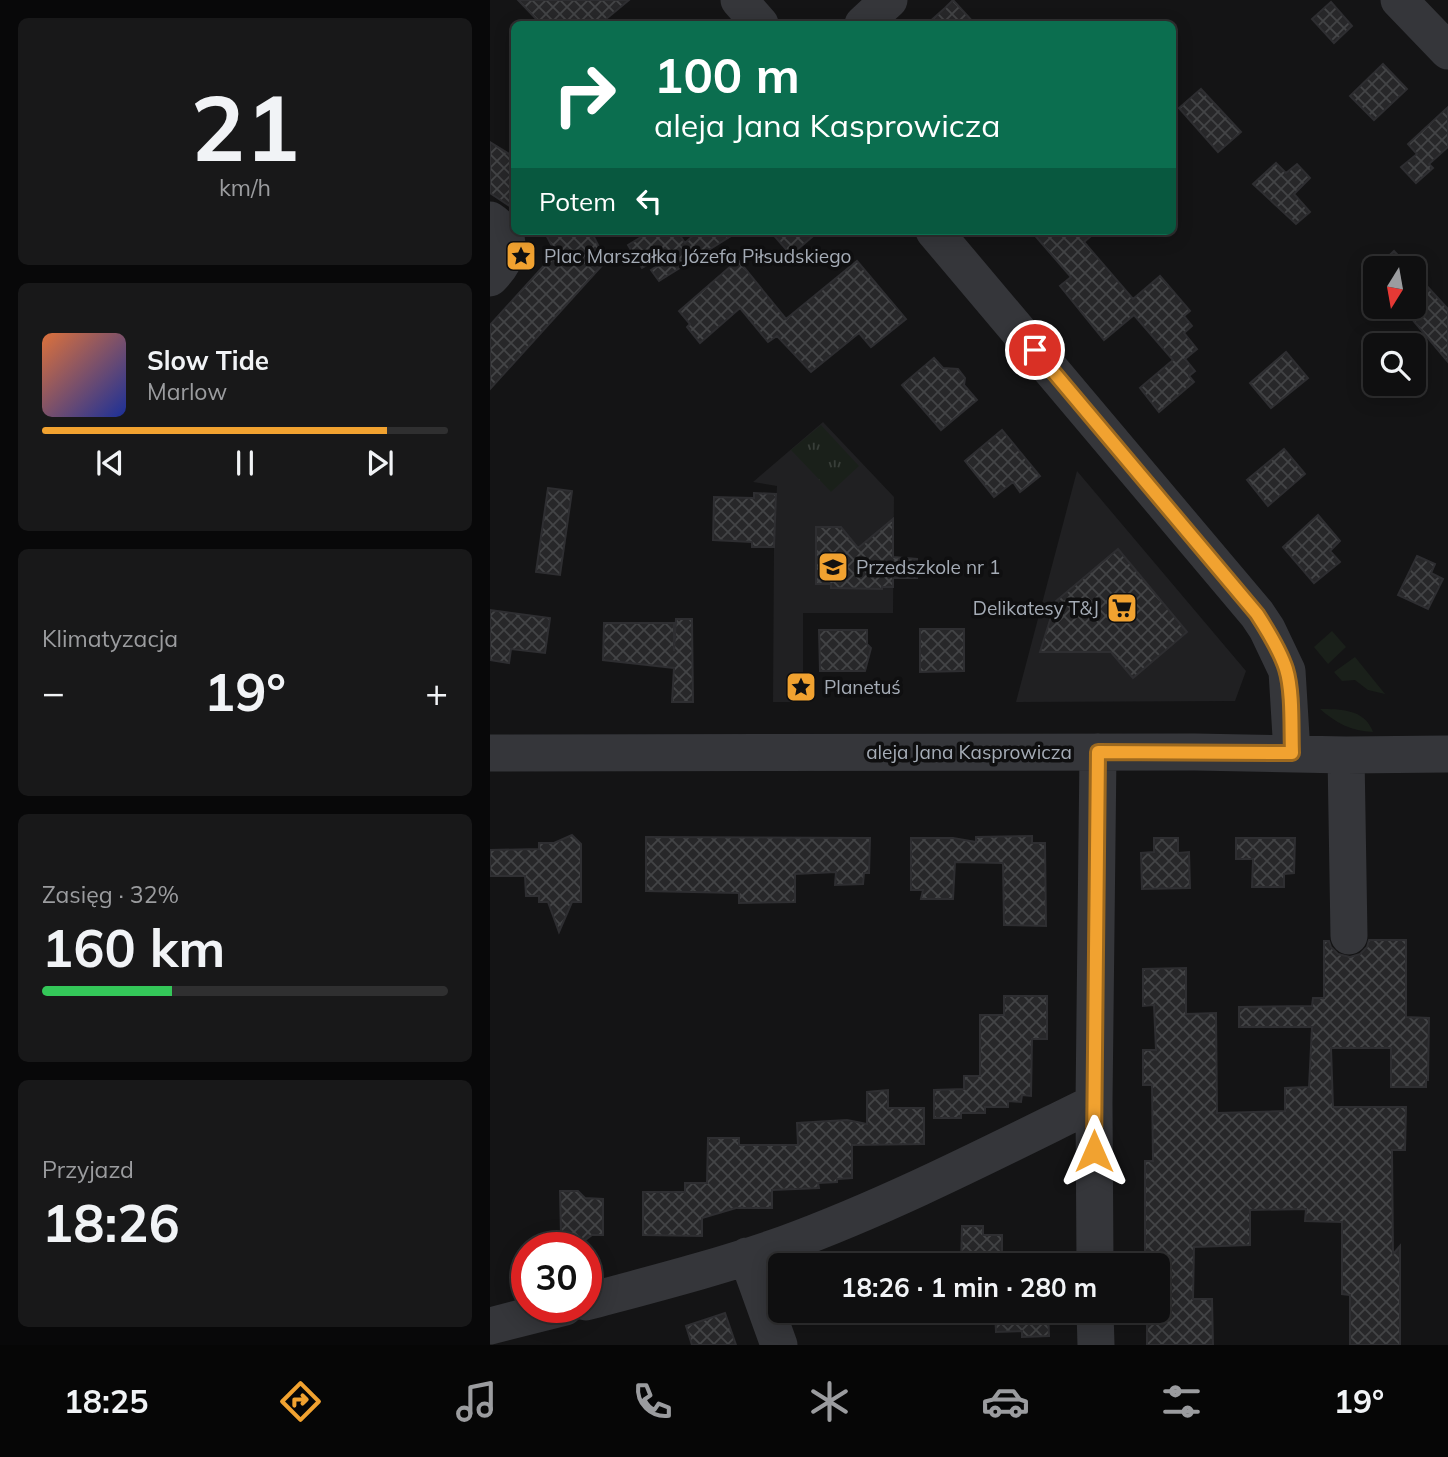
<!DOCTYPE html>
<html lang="pl">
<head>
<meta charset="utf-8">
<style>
  body { margin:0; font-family:Mulish,sans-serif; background:#181819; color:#f1f3f6; height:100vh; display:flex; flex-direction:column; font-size:26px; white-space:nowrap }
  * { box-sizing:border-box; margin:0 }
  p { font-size:23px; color:#9b9c9f }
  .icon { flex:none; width:38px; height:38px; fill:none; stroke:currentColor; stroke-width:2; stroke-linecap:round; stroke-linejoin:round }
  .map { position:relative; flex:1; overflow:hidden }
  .details { display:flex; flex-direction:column; gap:18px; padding:18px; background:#080809; width:490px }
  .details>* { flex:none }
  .guide { position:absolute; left:21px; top:21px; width:665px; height:214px; border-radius:10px; box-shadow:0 4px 18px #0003,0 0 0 2px #2f2f30; background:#0b6e4f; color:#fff; overflow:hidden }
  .needle { width:46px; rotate:191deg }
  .controls { position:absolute; left:873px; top:256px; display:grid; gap:14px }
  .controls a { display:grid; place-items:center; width:63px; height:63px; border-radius:10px; background:#0f0f10; box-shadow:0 4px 18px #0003,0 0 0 2px #2f2f30; font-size:35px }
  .speed { position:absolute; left:21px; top:1232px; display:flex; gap:14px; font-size:35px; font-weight:700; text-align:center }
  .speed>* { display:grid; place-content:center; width:91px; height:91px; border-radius:50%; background:#0f0f10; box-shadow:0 4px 18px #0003,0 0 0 2px #2f2f30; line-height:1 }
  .speed .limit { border:10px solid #d22; background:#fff; color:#111 }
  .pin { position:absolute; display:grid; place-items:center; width:60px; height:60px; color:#fff; margin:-30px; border:4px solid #fff; border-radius:50%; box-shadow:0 2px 7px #0007 }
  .me { position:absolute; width:77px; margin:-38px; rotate:0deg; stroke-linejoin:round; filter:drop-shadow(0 0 5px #0008) }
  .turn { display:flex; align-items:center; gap:24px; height:147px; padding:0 28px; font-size:32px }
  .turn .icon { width:91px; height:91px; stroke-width:2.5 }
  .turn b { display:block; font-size:49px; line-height:60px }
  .then { display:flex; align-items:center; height:66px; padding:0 28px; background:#0003; gap:14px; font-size:26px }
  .big { font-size:52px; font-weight:700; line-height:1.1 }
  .details .card { flex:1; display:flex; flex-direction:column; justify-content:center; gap:10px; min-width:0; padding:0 24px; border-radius:10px; background:#181819 }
  .details .dial { align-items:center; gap:0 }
  .dial b { font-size:91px; line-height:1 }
  .song { display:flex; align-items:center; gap:21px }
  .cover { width:84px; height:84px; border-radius:10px; background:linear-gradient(135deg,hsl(20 70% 55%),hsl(230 70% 35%)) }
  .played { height:7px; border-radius:4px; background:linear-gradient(90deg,#f1a230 85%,#2f2f30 85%) }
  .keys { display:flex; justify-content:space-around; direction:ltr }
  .heat { display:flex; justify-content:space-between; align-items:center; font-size:38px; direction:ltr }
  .charge { height:10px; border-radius:5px; background:linear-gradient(90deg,#34c759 32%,#2f2f30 0) }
  .trip { position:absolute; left:278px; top:1253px; width:402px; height:70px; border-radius:10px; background:#0f0f10; box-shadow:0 4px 18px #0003,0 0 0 2px #2f2f30; font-weight:700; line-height:70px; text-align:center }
  .tab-bar { display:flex; height:112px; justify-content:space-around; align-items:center; background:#060606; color:#9b9c9f }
  .tab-bar .icon { width:49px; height:49px }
  .tab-bar .current { color:#f1a230 }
  .tab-bar b { font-size:32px; color:#f1f3f6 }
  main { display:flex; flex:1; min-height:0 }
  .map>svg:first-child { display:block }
  .built { fill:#202022 }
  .green { fill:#1a201a }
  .park { fill:url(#park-tufts) }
  .building { fill:url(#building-cross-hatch); stroke:#2e2e31; stroke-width:2 }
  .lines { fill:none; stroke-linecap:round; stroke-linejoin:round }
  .minor { stroke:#35363a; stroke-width:37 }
  .route-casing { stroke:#9d691f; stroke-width:18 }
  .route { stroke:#f1a230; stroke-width:12 }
  .labels { text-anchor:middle; stroke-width:7; stroke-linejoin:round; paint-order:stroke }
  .poi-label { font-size:19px; fill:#a5acb6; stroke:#0f0f10; text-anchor:start }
  .street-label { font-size:19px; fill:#a5acb6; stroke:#0f0f10 }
</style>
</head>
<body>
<main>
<section class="details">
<div class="card dial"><b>21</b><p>km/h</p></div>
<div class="card">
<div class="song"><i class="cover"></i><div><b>Slow Tide</b><p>Marlow</p></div></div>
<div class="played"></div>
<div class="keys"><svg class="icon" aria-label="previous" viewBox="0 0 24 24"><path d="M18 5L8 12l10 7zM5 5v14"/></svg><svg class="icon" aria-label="pause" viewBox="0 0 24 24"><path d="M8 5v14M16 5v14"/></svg><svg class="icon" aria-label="next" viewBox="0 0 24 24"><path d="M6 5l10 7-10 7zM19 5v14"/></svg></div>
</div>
<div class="card"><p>Klimatyzacja</p>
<div class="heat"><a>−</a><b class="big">19°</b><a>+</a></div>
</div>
<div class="card"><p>Zasięg · 32%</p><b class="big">160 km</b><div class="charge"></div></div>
<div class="card"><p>Przyjazd</p><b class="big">18:26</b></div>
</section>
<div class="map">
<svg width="958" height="1345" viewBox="0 0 958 1345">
  <defs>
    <pattern id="park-tufts" width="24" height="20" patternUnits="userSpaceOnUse" patternTransform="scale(1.75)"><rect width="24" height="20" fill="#1a201a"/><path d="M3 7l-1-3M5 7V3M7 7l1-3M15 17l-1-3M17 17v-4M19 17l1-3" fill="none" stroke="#383e39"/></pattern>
    <pattern id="building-cross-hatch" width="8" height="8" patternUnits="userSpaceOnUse" patternTransform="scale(1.75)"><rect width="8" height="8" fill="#272729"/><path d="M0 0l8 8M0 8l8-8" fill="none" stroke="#434446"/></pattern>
  </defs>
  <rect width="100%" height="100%" fill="#141415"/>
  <path class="built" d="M 333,422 L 404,497 L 403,613 L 313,613 L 313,702 L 283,702 L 284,547 L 287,486 L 263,482 Z
    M 587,471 L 756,671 L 745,701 L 526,702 Z"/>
  <path class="green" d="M 842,631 L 856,647 L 838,664 L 824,647 Z
    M 865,657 L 895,694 L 878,690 L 865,680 L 852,681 L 844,672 Z
    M 830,709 C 850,709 875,709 883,732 C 861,731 846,723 830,709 Z"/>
  <path class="park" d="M 331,425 L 369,466 L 341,492 L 301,450 Z"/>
  <path class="building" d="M 28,0 L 139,0 L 110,24 L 51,24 Z
    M 463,0 L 485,24 L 437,24 L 455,8 Z
    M 841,2 L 862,26 L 844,43 L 822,19 Z
    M 893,64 L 917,89 L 884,120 L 860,96 Z
    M 711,89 L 751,132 L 728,152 L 689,108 Z
    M 958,107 L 958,147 L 939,164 L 943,168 L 926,183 L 911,167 L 927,154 L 918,144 Z
    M 0,142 L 24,157 L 24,209 L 0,193 Z
    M 786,163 L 796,173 L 807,164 L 820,178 L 804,194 L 820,212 L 806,224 L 763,184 Z
    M 54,231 L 101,231 L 116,261 L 0,389 L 0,325 L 60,259 L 62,246 Z
    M 161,231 L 187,231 L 195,243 L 208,231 L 249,231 L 169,281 L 161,270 L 167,266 L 164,261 L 152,268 L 138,245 Z
    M 280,231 L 329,231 L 301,255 Z
    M 541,231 L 607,231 L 594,242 L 643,299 L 670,276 L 700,311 L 694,316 L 702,326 L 694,333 L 707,349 L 695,359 L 705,371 L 699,376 L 704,382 L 669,412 L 650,388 L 683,360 L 644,315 L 614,340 L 570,286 L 581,277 Z
    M 904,251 L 920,268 L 886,268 Z
    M 248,260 L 296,319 L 367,261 L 416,319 L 381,347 L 369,333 L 321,372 L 287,336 L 278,342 L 250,308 L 210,343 L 197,327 L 200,324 L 189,311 Z
    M 924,272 L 958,309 L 958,362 L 911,306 L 924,306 Z
    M 796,352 L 818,378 L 781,408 L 760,383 Z
    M 444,358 L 453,368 L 468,369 L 475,378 L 474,385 L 487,400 L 451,430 L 412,385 Z
    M 512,430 L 550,476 L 530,492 L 523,482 L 504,497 L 475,461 Z
    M 794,449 L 815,474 L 778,506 L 757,480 Z
    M 58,488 L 82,491 L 70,575 L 46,572 Z
    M 264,493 L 286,494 L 284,547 L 262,547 L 262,542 L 223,540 L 224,497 L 264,498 Z
    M 828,515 L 850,541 L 840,551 L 850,562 L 824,583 L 793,547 Z
    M 403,519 L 403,557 L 427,559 L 427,578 L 403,578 L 403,587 L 392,587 L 392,589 L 341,588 L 341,584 L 326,584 L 326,527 L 351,527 L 368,548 Z
    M 628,549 L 697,632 L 643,678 L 621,652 L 550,652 L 566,601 Z
    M 927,556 L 945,564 L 941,573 L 953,579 L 938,609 L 908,595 Z
    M 0,610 L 60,618 L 55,653 L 21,649 L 19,663 L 0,660 Z
    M 186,619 L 202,619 L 203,702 L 182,702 L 184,668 L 113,660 L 114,623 L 184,623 L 184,651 Z
    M 430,629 L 474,629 L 474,671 L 430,672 Z
    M 329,630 L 377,630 L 377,644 L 381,648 L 375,671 L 330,671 Z
    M 82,835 L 91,844 L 91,902 L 82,902 L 69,932 L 58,902 L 49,902 L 49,896 L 36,896 L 35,876 L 0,876 L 0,850 L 49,849 L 49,843 L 64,843 Z
    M 542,836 L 542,843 L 555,843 L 556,926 L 514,925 L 513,863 L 465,862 L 463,899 L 431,899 L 433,890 L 421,890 L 421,838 L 463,838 L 486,842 L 486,837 Z
    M 156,837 L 380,838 L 379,873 L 374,873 L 373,884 L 345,885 L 346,872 L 305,874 L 305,902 L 249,903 L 249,893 L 156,891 Z
    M 664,838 L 688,838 L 688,853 L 699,852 L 700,888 L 652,889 L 651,853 L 664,852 Z
    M 746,838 L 805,838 L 804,873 L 794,874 L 794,887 L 762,887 L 763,859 L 746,859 Z
    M 879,940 L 916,940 L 916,1017 L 939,1018 L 938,1080 L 936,1080 L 936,1087 L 901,1087 L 901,1048 L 841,1048 L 843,1107 L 916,1107 L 915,1150 L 902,1150 L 903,1254 L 910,1246 L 910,1345 L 860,1345 L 860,1295 L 852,1294 L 852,1222 L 815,1221 L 816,1209 L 760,1210 L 760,1245 L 704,1247 L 703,1299 L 722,1299 L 723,1345 L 657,1345 L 657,1311 L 668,1311 L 668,1265 L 655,1265 L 655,1161 L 663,1161 L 662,1085 L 653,1085 L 653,1050 L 666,1050 L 664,1005 L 653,1006 L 653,969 L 696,968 L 696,1014 L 726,1013 L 727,1113 L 795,1111 L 795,1088 L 819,1087 L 822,1027 L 749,1027 L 749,1007 L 822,1006 L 823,998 L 834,998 L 834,941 L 839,941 L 841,947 L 848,954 L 860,957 L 870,954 L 877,947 Z
    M 514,996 L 557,996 L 557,1039 L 542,1039 L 541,1096 L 532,1095 L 531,1102 L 518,1101 L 518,1107 L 495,1107 L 495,1113 L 471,1113 L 471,1118 L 444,1118 L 444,1090 L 474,1089 L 474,1076 L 490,1076 L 490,1015 L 514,1015 Z
    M 398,1090 L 398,1108 L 434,1108 L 434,1144 L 362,1145 L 362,1178 L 347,1179 L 347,1182 L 328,1183 L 329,1188 L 282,1190 L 282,1208 L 246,1208 L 212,1218 L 212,1236 L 153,1235 L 153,1192 L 195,1192 L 195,1183 L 217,1183 L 218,1138 L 249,1138 L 249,1145 L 308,1145 L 307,1123 L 357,1120 L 377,1124 L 377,1092 Z
    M 70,1191 L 88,1191 L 95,1198 L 113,1199 L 113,1235 L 102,1235 L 90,1244 L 83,1235 L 71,1235 Z
    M 472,1226 L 493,1226 L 493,1235 L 512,1235 L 512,1265 L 471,1265 Z
    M 505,1311 L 558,1311 L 559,1336 L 532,1337 L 532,1331 L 506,1332 Z
    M 235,1313 L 246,1345 L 202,1345 L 196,1326 Z"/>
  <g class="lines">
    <path class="minor" d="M 249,0 L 270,24
      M 909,0 L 958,51
      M 373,24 L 399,0
      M 0,220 C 26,237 19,259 0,278
      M 444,231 L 767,614 L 777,629 L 797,671 L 802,753
      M 0,753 L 705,752 L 856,755 L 958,754
      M 856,755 L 859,936
      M 257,1256 L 289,1345
      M 605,1265 L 604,1103 L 608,752
      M 96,1302 C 163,1284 230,1267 295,1244 C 401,1205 502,1153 604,1103
      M 605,1311 L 606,1345
      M 0,1326 L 75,1307"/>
  </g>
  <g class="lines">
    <g class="route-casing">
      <path id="route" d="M 545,350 L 767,614 C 778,631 790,650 796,669 C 803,692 801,729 802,753 L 608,752 L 604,1151"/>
    </g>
    <use href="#route" class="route"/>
  </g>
  <defs>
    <g id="sight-square" transform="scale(1.575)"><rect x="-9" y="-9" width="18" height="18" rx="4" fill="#f1a230" stroke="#0f0f10"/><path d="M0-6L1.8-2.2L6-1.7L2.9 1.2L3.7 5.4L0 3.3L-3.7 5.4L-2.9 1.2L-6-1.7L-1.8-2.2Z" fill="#111"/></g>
    <g id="school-square" transform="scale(1.575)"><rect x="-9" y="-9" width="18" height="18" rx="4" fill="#f1a230" stroke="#0f0f10"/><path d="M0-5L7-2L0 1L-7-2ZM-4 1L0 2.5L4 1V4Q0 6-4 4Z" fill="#111"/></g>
    <g id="supermarket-square" transform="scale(1.575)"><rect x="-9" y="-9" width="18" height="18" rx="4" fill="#f1a230" stroke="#0f0f10"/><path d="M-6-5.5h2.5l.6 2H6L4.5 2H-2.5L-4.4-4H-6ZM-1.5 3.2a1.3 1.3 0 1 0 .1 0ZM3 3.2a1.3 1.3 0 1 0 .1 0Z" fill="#111"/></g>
  </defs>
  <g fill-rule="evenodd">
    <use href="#sight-square" x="31" y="256"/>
    <use href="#school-square" x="343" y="567"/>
    <use href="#supermarket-square" x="632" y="608"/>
    <use href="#sight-square" x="311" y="687"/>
  </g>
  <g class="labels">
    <g class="poi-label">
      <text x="54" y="263">Plac Marszałka Józefa Piłsudskiego</text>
      <text x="366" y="574">Przedszkole nr 1</text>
      <text x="609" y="615" text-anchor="end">Delikatesy T&amp;J</text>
      <text x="334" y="694">Planetuś</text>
    </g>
    <g class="street-label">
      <text x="479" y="759">aleja Jana Kasprowicza</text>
    </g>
  </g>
</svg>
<div class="controls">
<a><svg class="needle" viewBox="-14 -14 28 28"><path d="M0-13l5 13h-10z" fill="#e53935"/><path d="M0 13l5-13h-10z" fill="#9b9c9f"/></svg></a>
<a><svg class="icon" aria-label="search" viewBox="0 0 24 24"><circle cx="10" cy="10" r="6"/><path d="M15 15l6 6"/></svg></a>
</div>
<div class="speed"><div class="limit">30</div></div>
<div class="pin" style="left:545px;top:350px;background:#d93025"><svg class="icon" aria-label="arrive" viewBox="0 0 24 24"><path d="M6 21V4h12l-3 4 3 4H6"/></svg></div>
<svg class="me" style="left:604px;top:1151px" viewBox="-20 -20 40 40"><path d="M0-17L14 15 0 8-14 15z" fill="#f1a230" stroke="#fff" stroke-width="4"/></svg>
<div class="trip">18:26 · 1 min · 280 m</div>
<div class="guide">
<div class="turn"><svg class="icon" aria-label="right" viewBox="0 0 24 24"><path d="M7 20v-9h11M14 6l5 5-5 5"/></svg><div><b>100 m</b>aleja Jana Kasprowicza</div></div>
<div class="then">Potem<svg class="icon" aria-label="left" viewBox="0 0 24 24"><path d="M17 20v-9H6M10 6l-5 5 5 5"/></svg></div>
</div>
</div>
</main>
<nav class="tab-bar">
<b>18:25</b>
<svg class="icon current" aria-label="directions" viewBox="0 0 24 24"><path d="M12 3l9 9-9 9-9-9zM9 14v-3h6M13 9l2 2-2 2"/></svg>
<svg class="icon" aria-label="music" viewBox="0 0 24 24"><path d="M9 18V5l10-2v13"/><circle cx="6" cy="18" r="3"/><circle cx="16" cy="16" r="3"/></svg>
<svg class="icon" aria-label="phone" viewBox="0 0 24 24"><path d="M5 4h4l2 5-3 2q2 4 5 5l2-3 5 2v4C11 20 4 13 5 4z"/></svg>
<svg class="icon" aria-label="climate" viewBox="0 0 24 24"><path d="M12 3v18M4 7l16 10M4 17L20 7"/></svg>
<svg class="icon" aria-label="car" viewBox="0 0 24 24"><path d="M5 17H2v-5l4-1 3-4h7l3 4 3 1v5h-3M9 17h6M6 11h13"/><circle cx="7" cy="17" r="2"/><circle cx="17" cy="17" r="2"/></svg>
<svg class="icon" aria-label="filters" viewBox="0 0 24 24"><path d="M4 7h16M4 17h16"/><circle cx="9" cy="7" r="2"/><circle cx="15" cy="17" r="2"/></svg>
<b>19°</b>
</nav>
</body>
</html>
